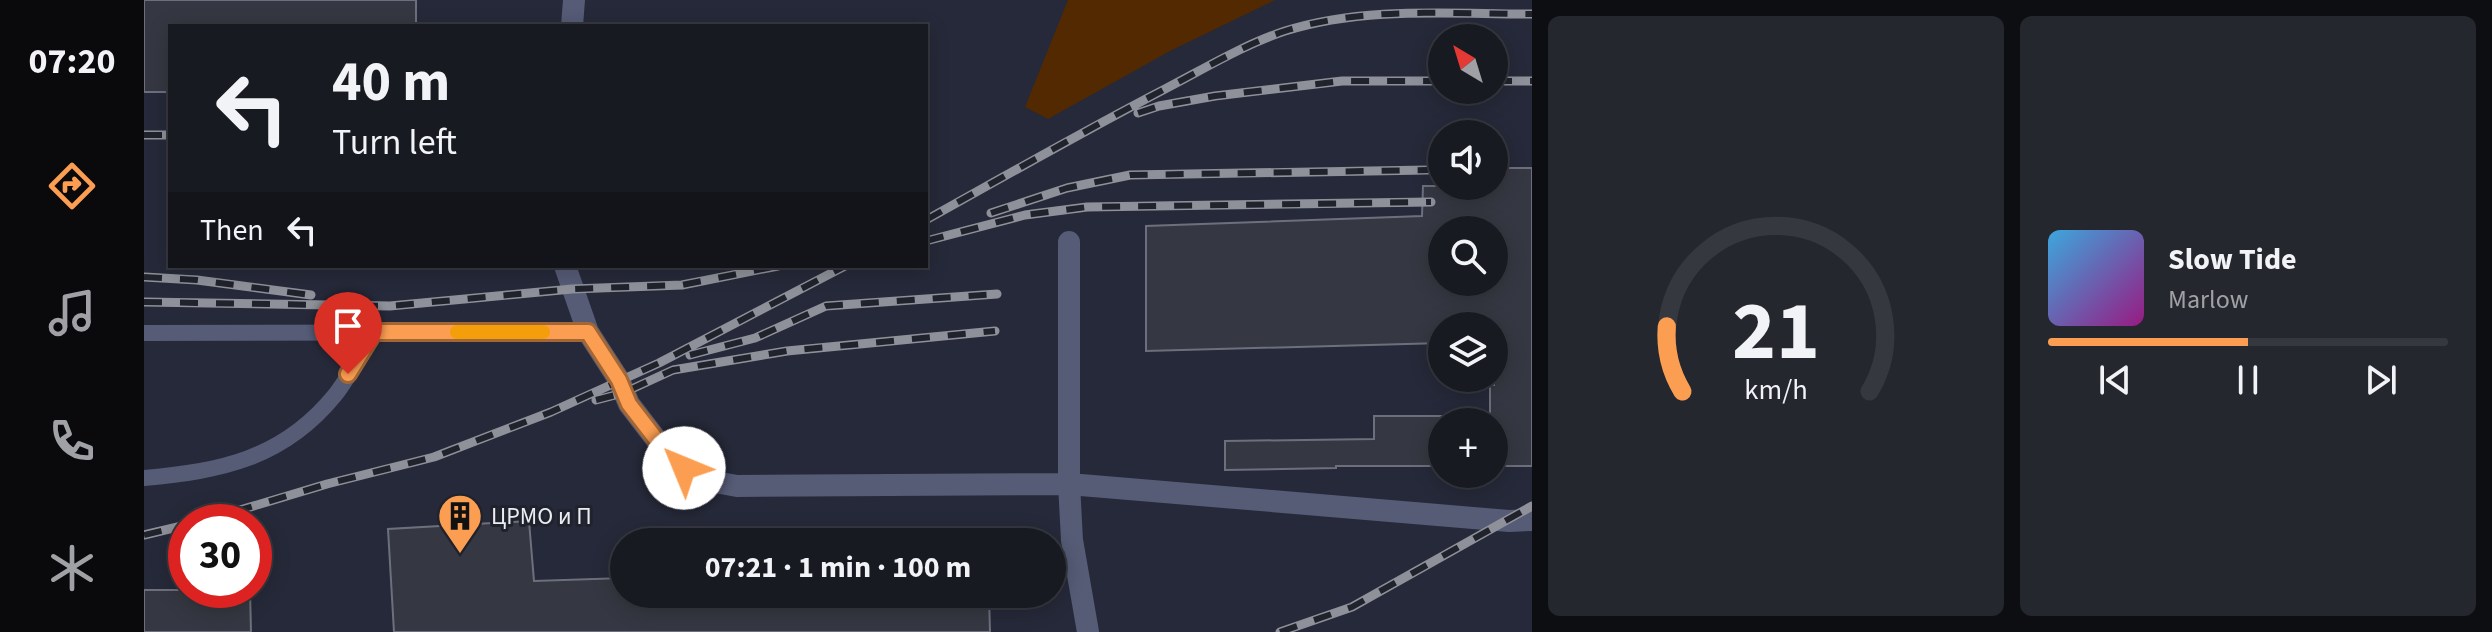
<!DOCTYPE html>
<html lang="en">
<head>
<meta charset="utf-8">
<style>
  body { margin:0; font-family:"Source Sans 3",sans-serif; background:#25272e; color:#f1f3f6; height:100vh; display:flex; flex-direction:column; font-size:30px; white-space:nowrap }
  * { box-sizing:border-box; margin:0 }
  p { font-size:26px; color:#9fa1a5 }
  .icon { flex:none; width:44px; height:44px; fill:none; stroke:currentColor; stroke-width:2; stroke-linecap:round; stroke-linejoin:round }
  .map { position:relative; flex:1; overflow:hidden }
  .details { display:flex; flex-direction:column; gap:16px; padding:16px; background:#0d0e12; width:960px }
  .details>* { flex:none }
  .banner { position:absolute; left:24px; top:24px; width:760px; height:244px; border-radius:0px; box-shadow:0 4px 20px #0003,0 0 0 2px #36383f; background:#181a21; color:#f1f3f6; overflow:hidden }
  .needle { width:52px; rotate:322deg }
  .buttons { position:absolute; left:1284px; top:24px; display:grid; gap:16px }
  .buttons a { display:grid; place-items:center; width:80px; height:80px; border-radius:50%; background:#181a21; box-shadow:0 4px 20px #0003,0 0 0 2px #36383f; font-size:40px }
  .speed { position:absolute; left:24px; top:504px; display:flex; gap:16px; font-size:40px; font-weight:700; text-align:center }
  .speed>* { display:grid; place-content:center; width:104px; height:104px; border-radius:50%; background:#181a21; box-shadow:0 4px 20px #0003,0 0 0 2px #36383f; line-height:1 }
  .speed .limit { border:12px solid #d22; background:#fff; color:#111 }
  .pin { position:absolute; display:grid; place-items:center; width:68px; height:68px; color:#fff; margin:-82px -34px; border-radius:50% 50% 50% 0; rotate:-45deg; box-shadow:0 0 8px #0007 }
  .pin .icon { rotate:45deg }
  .me { position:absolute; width:88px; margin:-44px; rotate:315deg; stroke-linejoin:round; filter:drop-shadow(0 0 6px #0008) }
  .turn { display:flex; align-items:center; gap:28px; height:168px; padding:0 32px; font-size:36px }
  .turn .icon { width:104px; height:104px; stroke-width:2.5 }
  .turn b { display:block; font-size:56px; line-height:68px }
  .then { display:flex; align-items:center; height:76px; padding:0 32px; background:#0003; gap:16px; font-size:30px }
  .details .tile { flex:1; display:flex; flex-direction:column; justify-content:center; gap:12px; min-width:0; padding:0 28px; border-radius:12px; background:#25272e }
  .details .dial { align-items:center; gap:0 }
  .dial svg { height:208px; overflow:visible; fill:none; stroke:#36383f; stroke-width:7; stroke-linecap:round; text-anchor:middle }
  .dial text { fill:#f1f3f6; stroke:none }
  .song { display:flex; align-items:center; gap:24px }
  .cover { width:96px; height:96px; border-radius:12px; background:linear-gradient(135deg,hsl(200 70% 55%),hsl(310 70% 35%)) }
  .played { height:8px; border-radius:4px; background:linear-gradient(90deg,#fb9e52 50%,#36383f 50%) }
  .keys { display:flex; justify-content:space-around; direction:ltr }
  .details .tiles { flex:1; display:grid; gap:16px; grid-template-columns:repeat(2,1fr) }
  .trip { position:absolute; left:466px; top:528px; width:456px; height:80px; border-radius:40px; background:#181a21; box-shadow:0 4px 20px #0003,0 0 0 2px #36383f; font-weight:700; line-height:80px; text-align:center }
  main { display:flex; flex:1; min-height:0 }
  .tabs { display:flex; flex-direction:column; width:144px; justify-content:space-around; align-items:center; background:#0a0a0d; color:#9fa1a5 }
  .tabs .icon { width:56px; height:56px }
  .tabs .on { color:#fb9e52 }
  .tabs b { font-size:36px; color:#f1f3f6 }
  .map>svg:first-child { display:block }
  .built { fill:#262939; fill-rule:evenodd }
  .green { fill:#522901 }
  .building { fill:#353842; stroke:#6d707c; stroke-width:2; fill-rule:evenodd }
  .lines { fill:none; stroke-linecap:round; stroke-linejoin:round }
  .service { stroke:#565b76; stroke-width:16 }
  .minor { stroke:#565b76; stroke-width:22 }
  .rail-casing { stroke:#8f919a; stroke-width:9 }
  .rail { stroke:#20222c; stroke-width:6; stroke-dasharray:18; stroke-linecap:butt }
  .route-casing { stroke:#a36735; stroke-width:20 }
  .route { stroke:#fb9e52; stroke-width:14 }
  .slow { stroke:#f59e0b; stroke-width:14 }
  .labels { text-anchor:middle; stroke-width:6; stroke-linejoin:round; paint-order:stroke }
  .poi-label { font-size:24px; fill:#eaecf3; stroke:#20222c; text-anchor:start }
</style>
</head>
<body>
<main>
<nav class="tabs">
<b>07:20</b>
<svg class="icon on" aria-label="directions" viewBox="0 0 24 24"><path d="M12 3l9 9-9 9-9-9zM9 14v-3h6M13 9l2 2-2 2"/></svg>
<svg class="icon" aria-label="music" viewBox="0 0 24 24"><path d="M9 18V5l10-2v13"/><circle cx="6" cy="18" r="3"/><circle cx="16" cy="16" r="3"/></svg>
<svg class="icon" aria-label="phone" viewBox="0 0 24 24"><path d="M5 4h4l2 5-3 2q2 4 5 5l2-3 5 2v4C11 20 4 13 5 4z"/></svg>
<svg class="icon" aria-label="climate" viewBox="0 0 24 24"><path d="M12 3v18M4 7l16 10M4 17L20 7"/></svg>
</nav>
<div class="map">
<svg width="1388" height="632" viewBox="0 0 1388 632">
  <rect width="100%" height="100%" fill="#20222c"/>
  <path class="built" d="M 0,0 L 1388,0 L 1388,632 L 0,632 ZM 26,26 L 782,26 L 782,266 L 26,266 ZM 1298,38 L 1350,38 L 1350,90 L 1298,90 ZM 1298,134 L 1350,134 L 1350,186 L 1298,186 ZM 1298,230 L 1350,230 L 1350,282 L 1298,282 ZM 1298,326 L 1350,326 L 1350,378 L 1298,378 ZM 1298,422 L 1350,422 L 1350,474 L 1298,474 ZM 42,522 L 110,522 L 110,590 L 42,590 ZM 480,542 L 908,542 L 908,594 L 480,594 Z"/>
  <path class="green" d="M 924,0 L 1131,0 L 1026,51 L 904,119 L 881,107 Z"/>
  <path class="building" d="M 0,0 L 272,0 L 272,26 L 26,26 L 26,92 L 0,92 Z
    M 1350,168 L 1388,168 L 1388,466 L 1350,466 L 1350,422 L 1346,422 L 1346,385 L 1350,385 L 1350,326 L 1298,326 L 1298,343 L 1002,351 L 1002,226 L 1278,216 L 1279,186 L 1350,186 ZM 1298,230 L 1350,230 L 1350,282 L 1298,282 Z
    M 1230,416 L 1298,416 L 1298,466 L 1192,466 L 1192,468 L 1081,470 L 1081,441 L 1230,439 Z
    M 385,521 L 390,581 L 480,578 L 480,594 L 845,594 L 846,632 L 250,632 L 244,529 Z
    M 0,590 L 106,590 L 107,632 L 0,632 Z"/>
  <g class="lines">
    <path class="service" d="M 0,333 L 444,332
      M 0,478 C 77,471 139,459 191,395 C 206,376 217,353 230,332"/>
    <path class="minor" d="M 428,26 L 430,0
      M 925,242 L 925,484 L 928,540 L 944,632
      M 421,266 L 444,332 L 475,380 L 485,404 L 525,456 L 555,479 L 593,486 L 925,484 L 1365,521 L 1388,520"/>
    <g class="rail-casing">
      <path id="rail" d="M 1350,81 L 1388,81
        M 994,113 L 1015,106 L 1071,96 L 1198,81 L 1298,81
        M 0,135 L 26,135
        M 847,213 L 923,188 L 986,175 L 1284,170
        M 782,220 C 861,176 940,131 1021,89 C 1060,69 1099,45 1141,31 C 1220,6 1307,14 1388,14
        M 782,241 L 881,215 L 943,207 L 1287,202
        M 0,277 L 53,280 L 167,295
        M 0,302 L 246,306 L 428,289 L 538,285 L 634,266
        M 546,355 L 611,338 L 682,306 L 853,294
        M 452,400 L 479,393 L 529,370 L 643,351 L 851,331
        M 56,522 L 183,484 L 290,457 L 407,412 L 515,363 L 701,266
        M 0,535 L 42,525
        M 1136,632 L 1208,607 L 1388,506"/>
    </g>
    <use href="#rail" class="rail"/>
  </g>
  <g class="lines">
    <g class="route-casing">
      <path id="route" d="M 204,374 L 230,332 L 444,332 L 475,380 L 485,404 L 525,456 L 540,468"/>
    </g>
    <use href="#route" class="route"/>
    <path class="slow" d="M 313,332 L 399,332"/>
  </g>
  <defs>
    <g id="building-pin" transform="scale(2.3)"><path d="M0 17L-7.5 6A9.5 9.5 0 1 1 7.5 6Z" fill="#fb9e52" stroke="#20222c"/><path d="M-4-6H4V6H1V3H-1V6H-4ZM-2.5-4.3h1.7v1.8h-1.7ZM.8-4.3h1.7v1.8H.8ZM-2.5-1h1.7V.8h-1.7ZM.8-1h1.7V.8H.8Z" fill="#111"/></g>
  </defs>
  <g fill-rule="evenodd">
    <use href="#building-pin" x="316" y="516"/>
  </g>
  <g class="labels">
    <g class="poi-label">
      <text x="347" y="524">ЦРМО и П</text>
    </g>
  </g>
</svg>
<div class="buttons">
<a><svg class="needle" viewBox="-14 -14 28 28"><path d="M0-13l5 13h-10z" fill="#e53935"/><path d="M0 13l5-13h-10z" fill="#9fa1a5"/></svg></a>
<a><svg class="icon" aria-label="sound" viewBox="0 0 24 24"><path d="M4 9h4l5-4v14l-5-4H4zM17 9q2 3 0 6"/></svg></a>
<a><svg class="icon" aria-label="search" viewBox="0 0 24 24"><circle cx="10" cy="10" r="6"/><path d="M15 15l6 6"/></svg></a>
<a><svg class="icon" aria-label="layers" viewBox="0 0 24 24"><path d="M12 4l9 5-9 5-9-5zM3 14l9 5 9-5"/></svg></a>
<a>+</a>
</div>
<div class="speed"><div class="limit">30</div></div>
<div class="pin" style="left:204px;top:374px;background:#d93025"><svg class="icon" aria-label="arrive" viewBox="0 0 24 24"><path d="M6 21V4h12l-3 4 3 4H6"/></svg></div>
<svg class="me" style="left:540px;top:468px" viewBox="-20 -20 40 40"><circle r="19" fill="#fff"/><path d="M0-13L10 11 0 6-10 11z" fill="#fb9e52"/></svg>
<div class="trip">07:21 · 1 min · 100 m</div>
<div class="banner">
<div class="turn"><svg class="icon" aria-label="left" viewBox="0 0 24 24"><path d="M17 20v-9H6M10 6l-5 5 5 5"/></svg><div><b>40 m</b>Turn left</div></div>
<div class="then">Then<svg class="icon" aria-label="left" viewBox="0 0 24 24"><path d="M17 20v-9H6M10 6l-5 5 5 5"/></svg></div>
</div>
</div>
<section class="details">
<div class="tiles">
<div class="tile dial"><svg viewBox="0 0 100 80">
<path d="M14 69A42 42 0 1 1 86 69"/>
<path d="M14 69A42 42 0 0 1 8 44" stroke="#fb9e52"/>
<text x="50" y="56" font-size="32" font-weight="700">21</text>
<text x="50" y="72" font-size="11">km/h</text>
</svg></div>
<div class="tile">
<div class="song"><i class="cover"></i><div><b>Slow Tide</b><p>Marlow</p></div></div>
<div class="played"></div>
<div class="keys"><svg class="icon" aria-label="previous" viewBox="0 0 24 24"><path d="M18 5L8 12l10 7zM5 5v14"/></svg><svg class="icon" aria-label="pause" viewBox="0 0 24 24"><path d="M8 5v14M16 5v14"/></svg><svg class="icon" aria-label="next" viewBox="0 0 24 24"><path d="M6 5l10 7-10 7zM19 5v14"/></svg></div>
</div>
</div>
</section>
</main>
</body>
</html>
